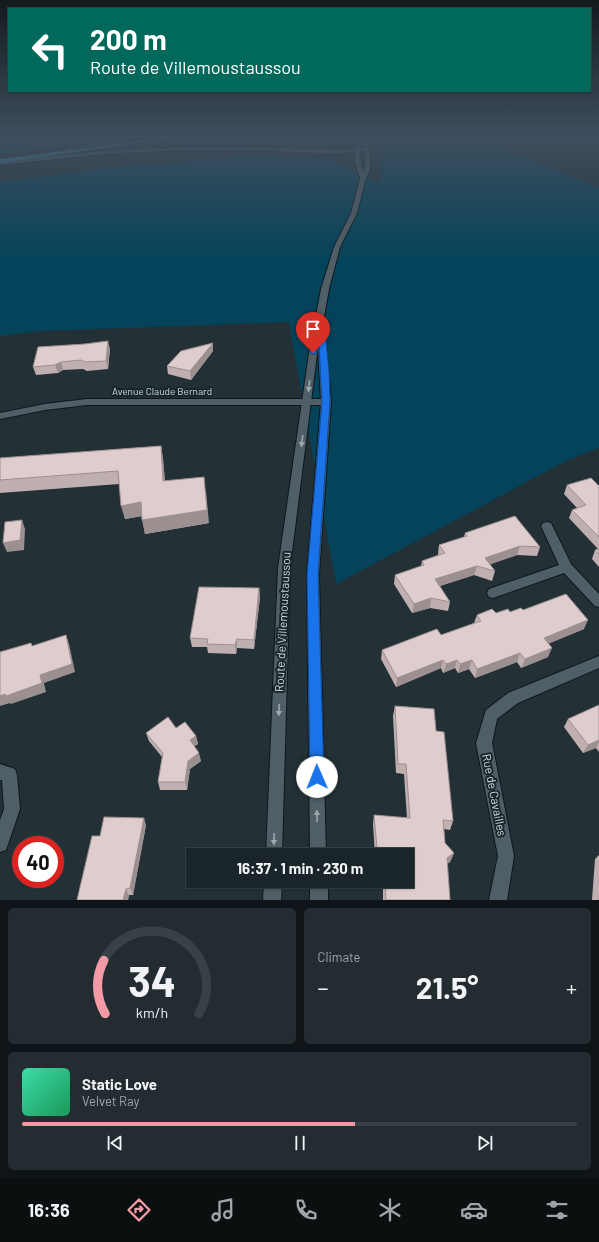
<!DOCTYPE html>
<html lang="en">
<head>
<meta charset="utf-8">
<style>
  body { margin:0; font-family:Barlow,sans-serif; background:#232d31; color:#f1f3f6; height:100vh; display:flex; flex-direction:column; font-size:15px; white-space:nowrap }
  * { box-sizing:border-box; margin:0 }
  p { font-size:13px; color:#9fa5a8 }
  .icon { flex:none; width:22px; height:22px; fill:none; stroke:currentColor; stroke-width:2; stroke-linecap:round; stroke-linejoin:round }
  .map { position:relative; height:900px; overflow:hidden }
  .side { display:flex; flex-direction:column; gap:8px; padding:8px; background:#0e1417; flex:1 }
  .side>* { flex:none }
  .banner { position:absolute; left:8px; top:8px; width:583px; height:84px; border-radius:0px; box-shadow:0 1px 3px #0004,0 0 0 1px #384246; background:#00695c; color:#fff; overflow:hidden }
  .speed { position:absolute; left:12px; top:836px; display:flex; gap:8px; font-size:20px; font-weight:700; text-align:center }
  .speed>* { display:grid; place-content:center; width:52px; height:52px; border-radius:50%; background:#1a2529; box-shadow:0 1px 3px #0004,0 0 0 1px #384246; line-height:1 }
  .speed .limit { border:6px solid #d22; background:#fff; color:#111 }
  .pin { position:absolute; display:grid; place-items:center; width:34px; height:34px; color:#fff; margin:-41px -17px; border-radius:50% 50% 50% 0; rotate:-45deg; box-shadow:0 0 4px #0007 }
  .pin .icon { rotate:45deg }
  .me { position:absolute; width:44px; margin:-22px; rotate:359deg; stroke-linejoin:round; filter:drop-shadow(0 0 3px #0008) }
  .turn { display:flex; align-items:center; gap:14px; height:84px; padding:0 16px; font-size:18px }
  .turn .icon { width:52px; height:52px; stroke-width:2.5 }
  .turn b { display:block; font-size:28px; line-height:34px }
  .big { font-size:30px; font-weight:700; line-height:1.1 }
  .side .card { flex:1; display:flex; flex-direction:column; justify-content:center; gap:6px; min-width:0; padding:0 14px; border-radius:6px; background:#232d31 }
  .side .dial { align-items:center; gap:0 }
  .dial svg { height:104px; overflow:visible; fill:none; stroke:#384246; stroke-width:7; stroke-linecap:round; text-anchor:middle }
  .dial text { fill:#f1f3f6; stroke:none }
  .song { display:flex; align-items:center; gap:12px }
  .cover { width:48px; height:48px; border-radius:6px; background:linear-gradient(135deg,hsl(160 70% 55%),hsl(150 70% 35%)) }
  .played { height:4px; border-radius:2px; background:linear-gradient(90deg,#f49aa6 60%,#384246 60%) }
  .keys { display:flex; justify-content:space-around; direction:ltr }
  .heat { display:flex; justify-content:space-between; align-items:center; font-size:22px; direction:ltr }
  .side .tiles { flex:1; display:grid; gap:8px; grid-template-columns:1fr 1fr }
  .card:last-child { grid-column:span 2 }
  .trip { position:absolute; left:186px; top:848px; width:228px; height:40px; border-radius:0px; background:#1a2529; box-shadow:0 1px 3px #0004,0 0 0 1px #384246; font-weight:700; line-height:40px; text-align:center }
  .menu { display:flex; height:64px; justify-content:space-around; align-items:center; background:#0a0f10; color:#9fa5a8 }
  .menu .icon { width:28px; height:28px }
  .menu .on { color:#f49aa6 }
  .menu b { font-size:18px; color:#f1f3f6 }
  .map>svg:first-child { display:block }
  .green { fill:#044359 }
  .lines { fill:none; stroke-linecap:round; stroke-linejoin:round }
  .minor-casing { stroke:#0b181f; stroke-width:2 }
  .tertiary-casing { stroke:#0b181f; stroke-width:2 }
  .primary-casing { stroke:#0b181f; stroke-width:2 }
  .minor { fill:#505f66; fill-rule:evenodd }
  .tertiary { fill:#505f66; fill-rule:evenodd }
  .primary { fill:#3c96b8; fill-rule:evenodd }
  .wall { fill:#c0afb0 }
  .shaded-wall { fill:#9c8f90 }
  .building { fill:#dfcccd; stroke:#9c8f90 }
  .oneway { fill:#9da8ad }
  .route { fill:#1a73e8; stroke:#114b97 }
  .labels { text-anchor:middle; stroke-width:4; stroke-linejoin:round; paint-order:stroke }
  .street-label { font-size:10px; fill:#d0d9dd; stroke:#19272d }
  .near-street-label { font-size:12px; fill:#d0d9dd; stroke:#19272d }
</style>
</head>
<body>
<div class="map">
<svg width="599" height="900" viewBox="0 0 599 900">
  <rect width="100%" height="100%" fill="#233137"/>
  <path class="green" d="M 0,136 L 83,136 L 72,139 L 73,144 L 0,154 Z
    M 412,136 L 474,136 L 599,188 L 599,448 L 566,461 L 336,584 L 289,322 L 40,331 L 0,336 L 0,182 L 109,168 L 241,157 L 329,158 L 380,184 L 384,143 Z"/>
  <g class="lines">
    <g class="minor-casing">
      <path id="minor" d="M 87,399 L 326,399 L 331,402 L 326,405 L 87,405 L 45,410 L 0,419 L 0,413 L 45,404 Z
        M 547,522 L 551,523 L 571,564 L 599,594 L 599,607 L 595,606 L 564,573 L 493,598 L 489,597 L 487,593 L 489,589 L 559,565 L 541,526 L 543,523 Z
        M 599,656 L 599,668 L 518,703 L 497,719 L 492,743 L 514,856 L 507,900 L 489,900 L 498,856 L 476,743 L 486,710 L 508,693 Z
        M 0,764 L 15,769 L 17,775 L 20,809 L 6,850 L 0,852 L 0,820 L 4,809 L 2,780 L 0,780 Z"/>
    </g>
    <g class="tertiary-casing">
      <path id="tertiary" d="M 136,136 L 145,136 L 68,150 L 66,149 Z
        M 355,136 L 359,136 L 360,148 L 364,147 L 363,136 L 367,136 L 370,156 L 370,170 L 366,178 L 357,213 L 340,247 L 329,289 L 322,328 L 325,330 L 331,402 L 319,575 L 326,855 L 310,855 L 307,575 L 321,402 L 318,346 L 290,568 L 282,855 L 266,855 L 278,568 L 309,353 L 321,289 L 334,247 L 351,213 L 360,178 L 355,163 L 355,152 L 334,154 L 255,150 L 183,150 L 104,154 L 0,165 L 0,161 L 104,151 L 183,147 L 244,147 L 350,150 L 355,149 ZM 365,150 L 364,172 L 361,163 L 360,151 Z
        M 264,881 L 282,881 L 281,900 L 263,900 Z
        M 310,881 L 328,881 L 328,900 L 310,900 Z"/>
    </g>
    <g class="primary-casing">
      <path id="primary" d="M 177,136 L 189,136 L 0,163 L 0,159 Z"/>
    </g>
    <use href="#minor" class="minor"/>
    <use href="#tertiary" class="tertiary"/>
    <use href="#primary" class="primary"/>
  </g>
  <path class="wall" d="M 213,343 L 213,351 L 191,380 L 168,374 L 167,366 Z
    M 110,349 L 108,369 L 87,371 L 83,369 L 63,370 L 58,373 L 36,375 L 33,367 Z
    M 161,446 L 163,459 L 165,481 L 209,523 L 145,534 L 142,516 L 125,519 L 119,484 L 0,493 L 0,458 Z
    M 567,485 L 599,486 L 599,567 L 592,559 L 595,550 L 598,549 L 569,518 L 572,510 L 577,508 L 564,494 Z
    M 465,533 L 540,547 L 537,556 L 517,555 L 490,564 L 495,571 L 492,581 L 474,575 L 440,586 L 450,602 L 448,611 L 430,608 L 412,613 L 394,584 L 395,575 L 421,566 L 422,561 L 438,555 L 438,554 L 439,545 L 464,537 Z
    M 259,588 L 260,597 L 254,649 L 237,648 L 236,654 L 208,653 L 207,647 L 192,647 L 190,638 Z
    M 523,610 L 584,629 L 549,643 L 548,657 L 521,668 L 517,662 L 475,678 L 469,669 L 458,673 L 455,668 L 443,673 L 441,668 L 396,687 L 381,659 L 382,650 L 441,635 L 474,623 L 477,615 L 496,613 Z
    M 599,705 L 599,752 L 596,748 L 583,753 L 564,727 L 568,719 Z
    M 395,706 L 436,731 L 453,821 L 450,830 L 444,829 L 445,843 L 454,853 L 450,862 L 447,864 L 450,900 L 383,900 L 383,881 L 407,881 L 407,855 L 375,855 L 373,824 L 374,815 L 407,818 L 404,774 L 396,773 L 393,716 Z
    M 176,728 L 196,736 L 198,744 L 194,746 L 201,761 L 190,769 L 187,790 L 160,790 L 158,782 L 162,757 L 149,741 L 146,733 Z
    M 146,825 L 133,895 L 129,895 L 128,900 L 77,900 L 100,836 Z
    M 599,855 L 599,900 L 592,900 L 595,859 Z"/>
  <path class="shaded-wall" d="M 108,341 L 110,349 L 108,369 L 106,361 Z
    M 213,343 L 213,351 L 191,380 L 190,371 Z
    M 61,362 L 63,370 L 58,373 L 55,365 Z
    M 161,446 L 163,459 L 166,495 L 163,481 Z
    M 206,491 L 209,523 L 145,534 L 142,520 Z
    M 141,502 L 143,516 L 125,519 L 121,506 Z
    M 22,520 L 25,529 L 24,550 L 7,552 L 3,543 Z
    M 520,546 L 517,555 L 483,567 L 485,558 Z
    M 477,566 L 474,575 L 433,588 L 435,579 Z
    M 259,588 L 260,597 L 254,649 L 254,640 Z
    M 431,598 L 430,608 L 412,613 L 414,604 Z
    M 588,620 L 584,629 L 541,647 L 544,638 Z
    M 66,635 L 69,644 L 75,672 L 44,683 L 46,692 L 11,704 L 10,703 L 0,706 L 0,696 L 40,675 Z
    M 237,639 L 237,648 L 236,654 L 235,645 Z
    M 552,648 L 548,657 L 521,668 L 525,659 Z
    M 520,653 L 517,662 L 475,678 L 477,669 Z
    M 443,660 L 441,668 L 396,687 L 397,678 Z
    M 457,660 L 455,668 L 443,673 L 446,664 Z
    M 472,660 L 469,669 L 458,673 L 460,664 Z
    M 196,736 L 198,744 L 192,748 L 190,740 Z
    M 599,740 L 599,742 L 596,748 L 583,753 L 588,745 Z
    M 199,753 L 201,761 L 190,769 L 187,790 L 185,782 L 188,761 Z
    M 144,818 L 146,825 L 133,895 L 130,888 Z
    M 454,853 L 450,862 L 443,866 L 447,858 Z
    M 126,889 L 129,895 L 128,900 L 123,900 Z"/>
  <path class="building" d="M 108,341 L 106,361 L 85,362 L 81,360 L 61,362 L 55,365 L 33,367 L 38,347 L 85,344 Z
    M 213,343 L 190,371 L 167,366 L 181,351 Z
    M 161,446 L 163,481 L 204,477 L 207,510 L 142,520 L 141,502 L 121,506 L 118,471 L 0,480 L 0,458 Z
    M 591,478 L 599,486 L 599,537 L 572,510 L 586,505 L 567,485 Z
    M 515,516 L 540,547 L 520,546 L 485,558 L 495,571 L 477,566 L 435,579 L 450,602 L 431,598 L 414,604 L 395,575 L 424,565 L 422,561 L 445,553 L 439,545 L 467,536 L 465,533 Z
    M 22,520 L 20,540 L 3,543 L 5,522 Z
    M 599,549 L 599,554 L 595,550 Z
    M 199,587 L 259,588 L 254,640 L 237,639 L 235,645 L 207,644 L 208,639 L 190,638 Z
    M 566,594 L 588,620 L 544,638 L 552,648 L 525,659 L 520,653 L 477,669 L 472,660 L 460,664 L 457,660 L 446,664 L 443,660 L 397,678 L 382,650 L 437,629 L 441,635 L 481,621 L 477,615 L 492,609 L 496,613 L 508,609 L 510,612 L 521,608 L 523,610 Z
    M 66,635 L 72,664 L 40,675 L 42,683 L 6,696 L 5,694 L 0,696 L 0,652 L 31,643 L 32,646 Z
    M 599,705 L 599,740 L 588,745 L 568,719 Z
    M 395,706 L 434,709 L 436,731 L 444,732 L 453,821 L 443,820 L 445,843 L 454,853 L 447,858 L 450,900 L 386,900 L 385,881 L 407,881 L 407,855 L 384,855 L 384,849 L 377,848 L 374,815 L 410,818 L 406,764 L 398,764 Z
    M 168,717 L 176,728 L 185,722 L 196,736 L 190,740 L 199,753 L 188,761 L 185,782 L 158,782 L 163,753 L 146,733 Z
    M 104,817 L 144,818 L 130,888 L 126,889 L 123,900 L 77,900 L 92,836 L 100,836 Z"/>
  <defs><path id="oneway-solid" d="M-6-.8H1V-3.2L6.5 0L1 3.2V.8H-6Z"/></defs>
  <g class="oneway">
    <use href="#oneway-solid" transform="translate(309 386) rotate(97)"/>
    <use href="#oneway-solid" transform="translate(302 441) rotate(98)"/>
    <use href="#oneway-solid" transform="translate(279 710) rotate(92)"/>
    <use href="#oneway-solid" transform="translate(317 816) rotate(-91)"/>
    <use href="#oneway-solid" transform="translate(274 839) rotate(92)"/>
  </g>
  <linearGradient id="sky" x2="0" y2="1"><stop stop-color="#131b1e"/><stop offset="0.52" stop-color="#3f4e5e"/><stop offset="1" stop-color="#3f4e5e" stop-opacity="0"/></linearGradient>
  <rect width="599" height="262" fill="url(#sky)"/>
  <path class="route" d="M 318,318 L 320,318 L 324,320 L 329,371 L 330,402 L 318,575 L 324,777 L 322,782 L 317,784 L 312,782 L 310,777 L 307,575 L 322,402 L 319,344 L 316,354 L 311,354 L 310,353 Z"/>
  <g class="labels">
    <g class="street-label">
      <text x="162" y="395">Avenue Claude Bernard</text>
    </g>
    <g class="near-street-label">
      <text transform="translate(283 622) rotate(-87)" y="4">Route de Villemoustaussou</text>
      <text transform="translate(494 795) rotate(79)" y="4">Rue de Cavailles</text>
    </g>
  </g>
</svg>
<div class="speed"><div class="limit">40</div></div>
<div class="pin" style="left:313px;top:353px;background:#d93025"><svg class="icon" aria-label="arrive" viewBox="0 0 24 24"><path d="M6 21V4h12l-3 4 3 4H6"/></svg></div>
<svg class="me" style="left:317px;top:777px" viewBox="-20 -20 40 40"><circle r="19" fill="#fff"/><path d="M0-13L10 11 0 6-10 11z" fill="#1a73e8"/></svg>
<div class="trip">16:37 · 1 min · 230 m</div>
<div class="banner">
<div class="turn"><svg class="icon" aria-label="left" viewBox="0 0 24 24"><path d="M17 20v-9H6M10 6l-5 5 5 5"/></svg><div><b>200 m</b>Route de Villemoustaussou</div></div>
</div>
</div>
<section class="side">
<div class="tiles">
<div class="card dial"><svg viewBox="0 0 100 80">
<path d="M14 69A42 42 0 1 1 86 69"/>
<path d="M14 69A42 42 0 0 1 13 28" stroke="#f49aa6"/>
<text x="50" y="56" font-size="32" font-weight="700">34</text>
<text x="50" y="72" font-size="11">km/h</text>
</svg></div>
<div class="card"><p>Climate</p>
<div class="heat"><a>−</a><b class="big">21.5°</b><a>+</a></div>
</div>
<div class="card">
<div class="song"><i class="cover"></i><div><b>Static Love</b><p>Velvet Ray</p></div></div>
<div class="played"></div>
<div class="keys"><svg class="icon" aria-label="previous" viewBox="0 0 24 24"><path d="M18 5L8 12l10 7zM5 5v14"/></svg><svg class="icon" aria-label="pause" viewBox="0 0 24 24"><path d="M8 5v14M16 5v14"/></svg><svg class="icon" aria-label="next" viewBox="0 0 24 24"><path d="M6 5l10 7-10 7zM19 5v14"/></svg></div>
</div>
</div>
</section>
<nav class="menu">
<b>16:36</b>
<svg class="icon on" aria-label="directions" viewBox="0 0 24 24"><path d="M12 3l9 9-9 9-9-9zM9 14v-3h6M13 9l2 2-2 2"/></svg>
<svg class="icon" aria-label="music" viewBox="0 0 24 24"><path d="M9 18V5l10-2v13"/><circle cx="6" cy="18" r="3"/><circle cx="16" cy="16" r="3"/></svg>
<svg class="icon" aria-label="phone" viewBox="0 0 24 24"><path d="M5 4h4l2 5-3 2q2 4 5 5l2-3 5 2v4C11 20 4 13 5 4z"/></svg>
<svg class="icon" aria-label="climate" viewBox="0 0 24 24"><path d="M12 3v18M4 7l16 10M4 17L20 7"/></svg>
<svg class="icon" aria-label="car" viewBox="0 0 24 24"><path d="M5 17H2v-5l4-1 3-4h7l3 4 3 1v5h-3M9 17h6M6 11h13"/><circle cx="7" cy="17" r="2"/><circle cx="17" cy="17" r="2"/></svg>
<svg class="icon" aria-label="filters" viewBox="0 0 24 24"><path d="M4 7h16M4 17h16"/><circle cx="9" cy="7" r="2"/><circle cx="15" cy="17" r="2"/></svg>
</nav>
</body>
</html>
